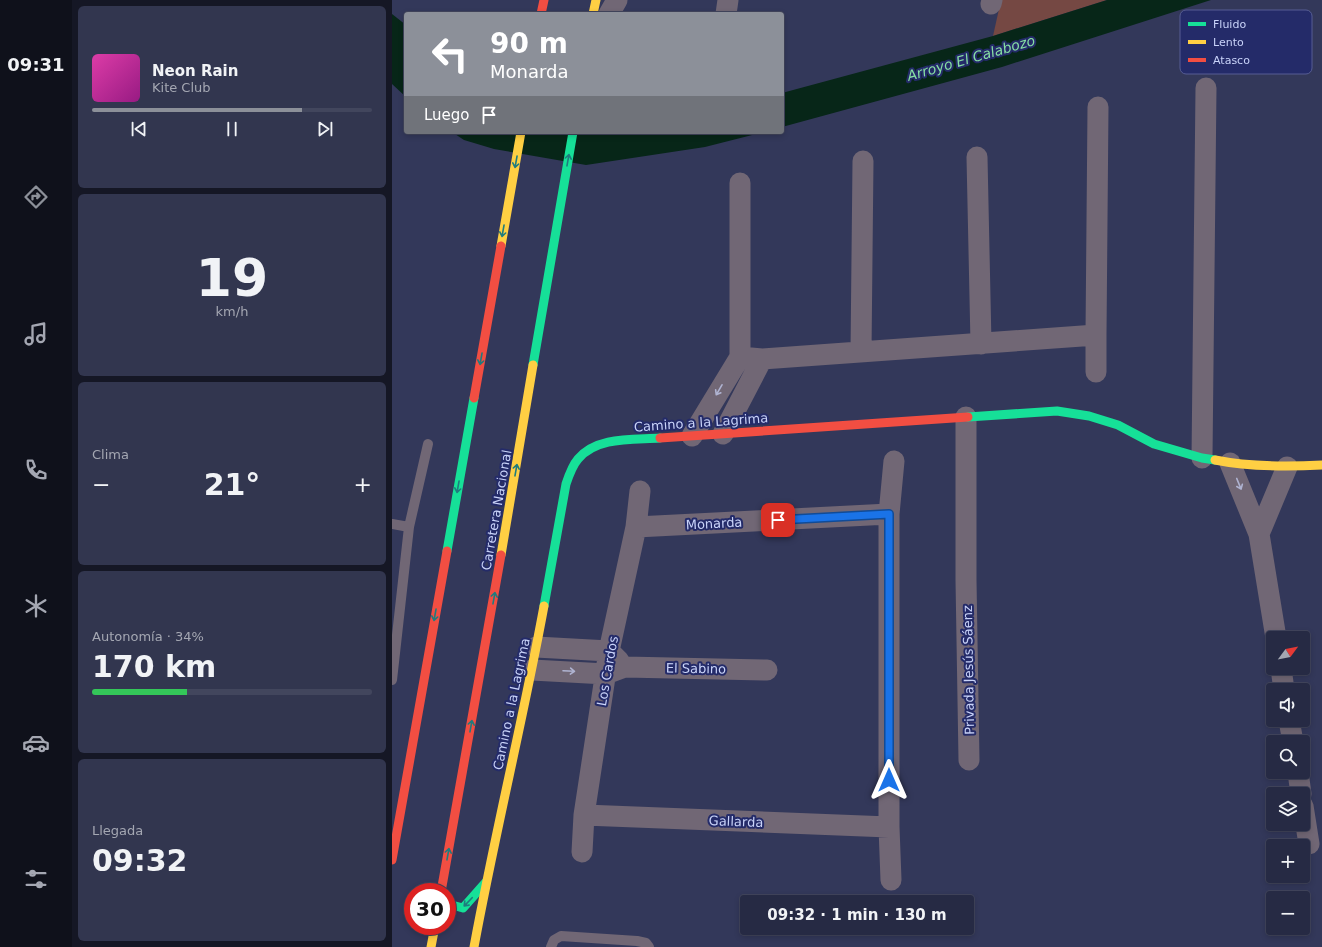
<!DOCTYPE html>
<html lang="es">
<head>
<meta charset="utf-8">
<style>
  body { margin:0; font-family:"DejaVu Sans",sans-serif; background:#32364f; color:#f1f3f6; height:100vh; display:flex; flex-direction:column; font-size:15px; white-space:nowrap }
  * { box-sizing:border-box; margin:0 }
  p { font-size:13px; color:#a4a7b2 }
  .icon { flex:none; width:22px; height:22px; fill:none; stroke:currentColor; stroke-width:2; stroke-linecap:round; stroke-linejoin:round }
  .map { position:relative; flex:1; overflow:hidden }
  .sheet { display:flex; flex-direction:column; gap:6px; padding:6px; background:#151725; width:320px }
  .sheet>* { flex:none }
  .banner { position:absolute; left:12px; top:12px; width:380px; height:122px; border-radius:4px; box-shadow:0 2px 6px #0003,0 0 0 1px #42465d; background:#8c9099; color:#fff; overflow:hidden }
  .needle { width:26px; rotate:58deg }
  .controls { position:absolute; left:874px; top:631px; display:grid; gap:8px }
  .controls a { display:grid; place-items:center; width:44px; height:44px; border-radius:4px; background:#262a44; box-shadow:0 2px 6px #0003,0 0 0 1px #42465d; font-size:20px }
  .speed { position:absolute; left:12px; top:883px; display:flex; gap:8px; font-size:20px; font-weight:700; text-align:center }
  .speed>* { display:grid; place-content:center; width:52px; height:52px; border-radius:50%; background:#262a44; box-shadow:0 2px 6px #0003,0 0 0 1px #42465d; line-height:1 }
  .speed .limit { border:6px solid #d22; background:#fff; color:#111 }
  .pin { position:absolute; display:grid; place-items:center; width:34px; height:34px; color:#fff; margin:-17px; border-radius:8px; box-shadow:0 2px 6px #0006 }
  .me { position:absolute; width:44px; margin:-22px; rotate:0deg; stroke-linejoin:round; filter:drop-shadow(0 0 3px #0008) }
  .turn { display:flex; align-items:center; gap:14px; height:84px; padding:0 20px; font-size:18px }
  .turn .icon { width:52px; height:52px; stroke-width:2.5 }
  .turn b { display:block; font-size:28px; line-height:34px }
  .then { display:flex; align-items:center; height:38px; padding:0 20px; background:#0003; gap:8px; font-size:15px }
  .big { font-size:30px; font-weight:600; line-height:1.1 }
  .sheet .widget { flex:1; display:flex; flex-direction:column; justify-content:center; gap:6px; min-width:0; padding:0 14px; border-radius:6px; background:#32364f }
  .sheet .dial { align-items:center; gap:0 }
  .dial b { font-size:52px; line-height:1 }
  .song { display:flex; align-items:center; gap:12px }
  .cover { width:48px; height:48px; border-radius:6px; background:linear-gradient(135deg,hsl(320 70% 55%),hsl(310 70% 35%)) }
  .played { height:4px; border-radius:2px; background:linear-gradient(90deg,#8c9099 75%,#42465d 75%) }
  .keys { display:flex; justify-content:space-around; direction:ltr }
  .heat { display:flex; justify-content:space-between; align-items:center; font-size:22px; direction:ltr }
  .charge { height:6px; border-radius:3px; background:linear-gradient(90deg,#34c759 34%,#42465d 0) }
  .trip { position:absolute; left:348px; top:895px; width:234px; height:40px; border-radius:4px; background:#262a44; box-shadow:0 2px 6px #0003,0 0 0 1px #42465d; font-weight:600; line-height:40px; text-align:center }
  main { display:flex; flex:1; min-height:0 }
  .tabs { display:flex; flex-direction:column; width:72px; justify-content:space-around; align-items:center; background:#0f111b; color:#a4a7b2 }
  .tabs .icon { width:28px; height:28px }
  .tabs .current { color:#8c9099 }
  .tabs b { font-size:18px; color:#f1f3f6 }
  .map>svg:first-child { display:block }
  .green { fill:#754843 }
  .water { fill:#072618 }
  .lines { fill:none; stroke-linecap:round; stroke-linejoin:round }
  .lane { stroke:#716775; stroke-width:10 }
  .street { stroke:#716775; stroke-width:21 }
  .fast { stroke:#16e098; stroke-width:9 }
  .slow { stroke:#ffcf43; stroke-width:9 }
  .jam { stroke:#f24e42; stroke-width:9 }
  .oneway { stroke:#1e7c7e }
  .oneway2 { stroke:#afb3d1 }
  .route-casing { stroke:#114b97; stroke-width:10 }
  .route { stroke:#1a73e8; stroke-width:7 }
  .labels { text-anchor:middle; stroke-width:4; stroke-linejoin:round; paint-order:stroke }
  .street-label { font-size:13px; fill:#c9d3f9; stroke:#242b69 }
  .water-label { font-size:14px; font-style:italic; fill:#87dfa4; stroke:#242b69 }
  .key { fill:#242b69; stroke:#565d94; stroke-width:1 }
  .key-label { font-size:11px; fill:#c9d3f9 }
</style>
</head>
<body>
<main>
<nav class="tabs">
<b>09:31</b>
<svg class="icon current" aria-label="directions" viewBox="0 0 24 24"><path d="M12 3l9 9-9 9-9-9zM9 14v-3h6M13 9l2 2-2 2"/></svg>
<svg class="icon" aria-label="music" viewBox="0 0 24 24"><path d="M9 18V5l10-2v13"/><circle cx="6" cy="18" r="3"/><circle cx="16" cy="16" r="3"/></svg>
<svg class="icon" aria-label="phone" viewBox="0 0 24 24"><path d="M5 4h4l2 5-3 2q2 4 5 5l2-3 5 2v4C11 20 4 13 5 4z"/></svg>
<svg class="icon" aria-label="climate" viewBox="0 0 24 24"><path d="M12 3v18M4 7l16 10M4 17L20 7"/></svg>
<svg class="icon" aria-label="car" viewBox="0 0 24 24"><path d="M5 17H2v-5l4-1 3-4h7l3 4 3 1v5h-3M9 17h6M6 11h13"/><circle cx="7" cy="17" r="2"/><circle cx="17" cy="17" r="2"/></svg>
<svg class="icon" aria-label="filters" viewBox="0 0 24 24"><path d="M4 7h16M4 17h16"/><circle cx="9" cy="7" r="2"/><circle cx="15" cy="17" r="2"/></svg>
</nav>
<section class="sheet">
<div class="widget">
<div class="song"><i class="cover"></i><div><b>Neon Rain</b><p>Kite Club</p></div></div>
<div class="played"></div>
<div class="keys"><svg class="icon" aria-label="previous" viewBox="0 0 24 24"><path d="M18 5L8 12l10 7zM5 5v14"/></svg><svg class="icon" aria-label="pause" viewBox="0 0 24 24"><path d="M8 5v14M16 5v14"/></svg><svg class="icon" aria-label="next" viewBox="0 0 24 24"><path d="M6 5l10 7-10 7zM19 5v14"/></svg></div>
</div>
<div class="widget dial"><b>19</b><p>km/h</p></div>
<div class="widget"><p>Clima</p>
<div class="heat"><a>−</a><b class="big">21°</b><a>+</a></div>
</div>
<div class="widget"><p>Autonomía · 34%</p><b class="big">170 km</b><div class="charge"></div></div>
<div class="widget"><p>Llegada</p><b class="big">09:32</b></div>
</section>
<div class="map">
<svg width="930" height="947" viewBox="0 0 930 947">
  <rect width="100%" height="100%" fill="#33385a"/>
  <path class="green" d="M 609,0 L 715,0 L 601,36 Z"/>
  <path class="water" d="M 715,0 L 819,0 L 610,67 L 390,127 L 390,93 L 601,36 Z
    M 0,14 L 14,25 L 14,97 L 0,84 Z
    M 60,132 L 372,132 L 313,147 L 194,165 L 102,149 L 72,140 Z"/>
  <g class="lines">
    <path class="lane" d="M 0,524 L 17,527
      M 0,680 L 17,527 L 36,444
      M 159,947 L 162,940 L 169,936 L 245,941 L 254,943 L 257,947"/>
    <path class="street" d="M 599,4 L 600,0
      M 217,14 L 225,0
      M 334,14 L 336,0
      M 585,157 L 589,344
      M 348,183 L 348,357 L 370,359 L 704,335
      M 469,352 L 471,161
      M 704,372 L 704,335 L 706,107
      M 574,417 L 574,580 L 577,760
      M 331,434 L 370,359
      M 300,436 L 348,357
      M 810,458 L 814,88
      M 838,463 L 867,534 L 884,638
      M 244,527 L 497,514
      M 867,534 L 895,467
      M 144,647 L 217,651 L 227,661
      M 889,668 L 892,690
      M 140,670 L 214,674 L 233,667 L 375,670
      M 897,720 L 901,742
      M 906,772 L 909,794
      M 911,806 L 917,844
      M 192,815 L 497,827
      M 190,852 L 192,815 L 217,651 L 244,527 L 248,491
      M 499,880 L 497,827 L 497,514 L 502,461"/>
    <path class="fast" d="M 141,365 L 181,132
      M 576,417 L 665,411 L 697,416 L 726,425 L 762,444 L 810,458 L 823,460
      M 55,551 L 82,398
      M 152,606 L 174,484 C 177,475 180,466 186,459 C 205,436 242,440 268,438
      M 55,901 L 56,904 L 71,908 L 94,882"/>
    <path class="slow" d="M 201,14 L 204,0
      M 109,246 L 129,132
      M 823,460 C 858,467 894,467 930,465
      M 109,555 L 141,365
      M 39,947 L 43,926
      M 82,947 C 103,833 131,720 152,606"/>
    <path class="jam" d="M 149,14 L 152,0
      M 82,398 L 109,246
      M 268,438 L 576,417
      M 0,860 L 55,551
      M 49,892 L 109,555"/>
  </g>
  <defs><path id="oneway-shaft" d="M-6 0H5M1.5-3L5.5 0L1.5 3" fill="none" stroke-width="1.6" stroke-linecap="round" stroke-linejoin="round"/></defs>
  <g class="oneway">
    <use href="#oneway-shaft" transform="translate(176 160) rotate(-80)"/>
    <use href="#oneway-shaft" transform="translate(124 162) rotate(100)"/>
    <use href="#oneway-shaft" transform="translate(111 231) rotate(100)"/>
    <use href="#oneway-shaft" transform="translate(89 359) rotate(100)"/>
    <use href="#oneway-shaft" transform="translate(124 470) rotate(-80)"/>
    <use href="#oneway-shaft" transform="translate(66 487) rotate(100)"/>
    <use href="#oneway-shaft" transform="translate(102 598) rotate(-80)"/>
    <use href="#oneway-shaft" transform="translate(43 615) rotate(100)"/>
    <use href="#oneway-shaft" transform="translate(79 726) rotate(-80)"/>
    <use href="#oneway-shaft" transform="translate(56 854) rotate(-80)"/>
    <use href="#oneway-shaft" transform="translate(76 902) rotate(134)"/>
  </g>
  <g class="oneway2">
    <use href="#oneway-shaft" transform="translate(327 390) rotate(120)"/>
    <use href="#oneway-shaft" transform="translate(847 484) rotate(68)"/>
    <use href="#oneway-shaft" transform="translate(177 671) rotate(3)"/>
  </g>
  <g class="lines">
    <g class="route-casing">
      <path id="route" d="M 386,520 L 497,514 L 497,780"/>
    </g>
    <use href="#route" class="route"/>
  </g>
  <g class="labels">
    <g class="street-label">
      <text transform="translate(309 422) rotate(-4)" y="5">Camino a la Lagrima</text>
      <text transform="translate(104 510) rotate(-80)" y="5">Carretera Nacional</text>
      <text transform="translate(322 523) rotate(-3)" y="5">Monarda</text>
      <text transform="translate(304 668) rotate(1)" y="5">El Sabino</text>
      <text transform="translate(576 670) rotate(-91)" y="5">Privada Jesús Sáenz</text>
      <text transform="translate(215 671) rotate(-80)" y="5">Los Cardos</text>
      <text transform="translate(119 704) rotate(-78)" y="5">Camino a la Lagrima</text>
      <text transform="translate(344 821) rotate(2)" y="5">Gallarda</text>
    </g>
    <g class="water-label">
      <text transform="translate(579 58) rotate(-16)" y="5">Arroyo El Calabozo</text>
    </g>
  </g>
  <rect x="788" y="10" width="132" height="64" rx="6" class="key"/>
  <rect x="796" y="22" width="18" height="4" fill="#16e098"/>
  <rect x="796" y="40" width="18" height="4" fill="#ffcf43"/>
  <rect x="796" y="58" width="18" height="4" fill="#f24e42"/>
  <g class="key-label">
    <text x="821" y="28">Fluido</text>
    <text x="821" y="46">Lento</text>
    <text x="821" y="64">Atasco</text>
  </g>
</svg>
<div class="controls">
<a><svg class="needle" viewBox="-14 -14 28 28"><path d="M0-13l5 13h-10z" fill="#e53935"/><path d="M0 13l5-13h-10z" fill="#a4a7b2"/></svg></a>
<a><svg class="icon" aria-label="sound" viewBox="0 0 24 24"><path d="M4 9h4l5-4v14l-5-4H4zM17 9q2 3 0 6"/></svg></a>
<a><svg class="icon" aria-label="search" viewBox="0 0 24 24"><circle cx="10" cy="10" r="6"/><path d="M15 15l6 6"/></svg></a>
<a><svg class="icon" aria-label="layers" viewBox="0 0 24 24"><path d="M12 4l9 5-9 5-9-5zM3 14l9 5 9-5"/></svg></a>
<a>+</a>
<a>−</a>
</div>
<div class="speed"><div class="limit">30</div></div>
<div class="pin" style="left:386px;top:520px;background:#d93025"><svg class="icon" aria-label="arrive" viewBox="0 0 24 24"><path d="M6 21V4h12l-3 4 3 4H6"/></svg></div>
<svg class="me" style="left:497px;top:780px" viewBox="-20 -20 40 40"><path d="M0-17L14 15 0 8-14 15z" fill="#1a73e8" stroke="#fff" stroke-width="4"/></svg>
<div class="trip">09:32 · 1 min · 130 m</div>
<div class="banner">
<div class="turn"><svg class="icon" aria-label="left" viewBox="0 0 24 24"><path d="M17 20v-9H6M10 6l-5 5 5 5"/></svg><div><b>90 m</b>Monarda</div></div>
<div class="then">Luego<svg class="icon" aria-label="arrive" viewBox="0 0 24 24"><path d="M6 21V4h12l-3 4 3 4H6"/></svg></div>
</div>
</div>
</main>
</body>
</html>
